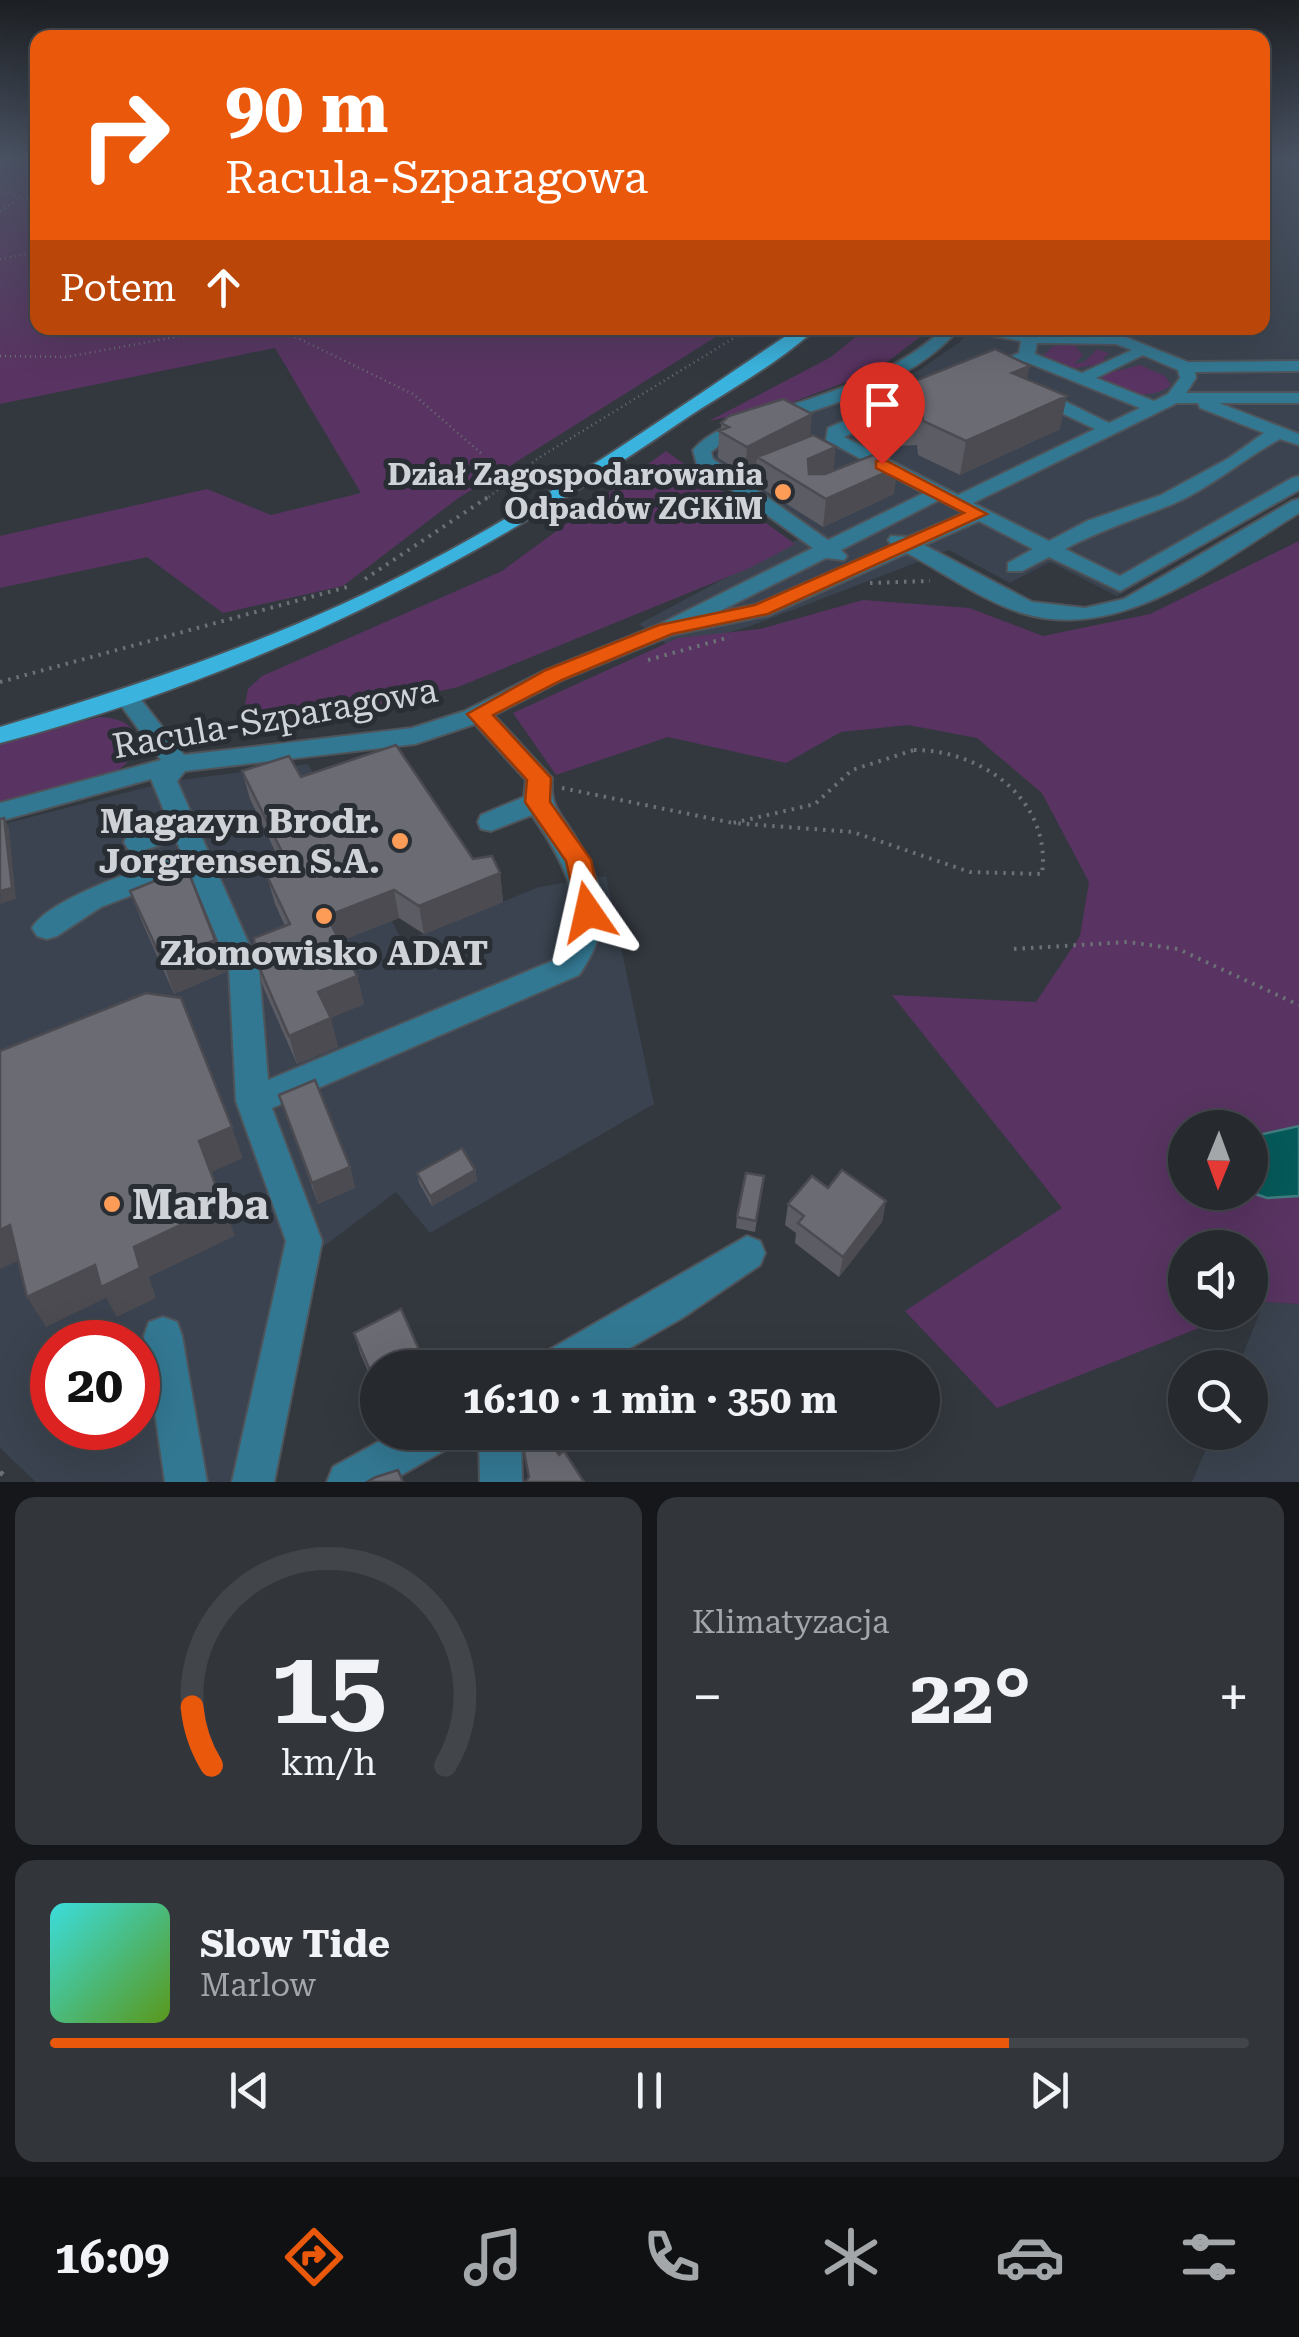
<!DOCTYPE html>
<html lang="pl">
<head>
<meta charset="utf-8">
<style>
  body { margin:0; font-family:"Roboto Serif",serif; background:#32363b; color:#f1f3f6; height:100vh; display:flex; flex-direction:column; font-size:38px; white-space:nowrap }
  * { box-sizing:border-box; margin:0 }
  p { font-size:32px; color:#a4a7aa }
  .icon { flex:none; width:55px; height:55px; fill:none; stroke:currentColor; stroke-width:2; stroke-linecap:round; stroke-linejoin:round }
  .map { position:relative; height:1482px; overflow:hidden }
  .details { display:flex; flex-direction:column; gap:15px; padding:15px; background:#15171a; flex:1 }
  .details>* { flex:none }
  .top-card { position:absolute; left:30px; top:30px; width:1240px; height:305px; border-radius:20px; box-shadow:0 10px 40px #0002,0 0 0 2px #42464b; background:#ea580c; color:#fff; overflow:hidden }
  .needle { width:65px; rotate:181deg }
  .buttons { position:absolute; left:1168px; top:1110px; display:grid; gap:20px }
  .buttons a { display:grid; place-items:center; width:100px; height:100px; border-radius:50%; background:#262a2f; box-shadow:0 10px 40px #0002,0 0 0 2px #42464b; font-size:50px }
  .speed { position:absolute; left:30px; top:1320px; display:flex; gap:20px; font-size:50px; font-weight:700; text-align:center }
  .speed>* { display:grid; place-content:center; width:130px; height:130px; border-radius:50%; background:#262a2f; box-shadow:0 10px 40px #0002,0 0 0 2px #42464b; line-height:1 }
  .speed .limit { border:15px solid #d22; background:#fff; color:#111 }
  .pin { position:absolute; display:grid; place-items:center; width:85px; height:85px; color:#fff; margin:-102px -42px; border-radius:50% 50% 50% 0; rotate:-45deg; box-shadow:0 0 10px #0007 }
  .pin .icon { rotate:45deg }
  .me { position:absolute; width:110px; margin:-55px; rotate:349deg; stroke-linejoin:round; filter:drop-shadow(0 0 8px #0008) }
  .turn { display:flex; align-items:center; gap:35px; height:210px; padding:0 30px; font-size:45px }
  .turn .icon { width:130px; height:130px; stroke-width:2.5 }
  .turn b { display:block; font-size:70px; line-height:85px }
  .then { display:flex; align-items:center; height:95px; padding:0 30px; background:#0003; gap:20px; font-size:38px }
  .big { font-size:75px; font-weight:700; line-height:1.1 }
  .details .card { flex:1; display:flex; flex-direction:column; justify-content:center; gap:15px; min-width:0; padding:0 35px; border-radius:20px; background:#32363b }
  .details .dial { align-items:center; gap:0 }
  .dial svg { height:260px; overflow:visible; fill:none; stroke:#42464b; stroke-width:7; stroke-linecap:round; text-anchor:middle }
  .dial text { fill:#f1f3f6; stroke:none }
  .song { display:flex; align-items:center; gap:30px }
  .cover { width:120px; height:120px; border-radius:15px; background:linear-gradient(135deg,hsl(180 70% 55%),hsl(90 70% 35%)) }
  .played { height:10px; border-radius:5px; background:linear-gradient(90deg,#ea580c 80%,#42464b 80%) }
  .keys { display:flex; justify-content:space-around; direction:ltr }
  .heat { display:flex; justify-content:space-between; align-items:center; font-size:55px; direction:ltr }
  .details .tiles { flex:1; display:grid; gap:15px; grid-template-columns:1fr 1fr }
  .card:last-child { grid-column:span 2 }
  .trip { position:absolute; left:360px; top:1350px; width:580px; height:100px; border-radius:50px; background:#262a2f; box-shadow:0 10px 40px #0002,0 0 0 2px #42464b; font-weight:700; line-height:100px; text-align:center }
  .dock { display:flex; height:160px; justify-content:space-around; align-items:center; background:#0f1113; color:#a4a7aa }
  .dock .icon { width:70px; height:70px }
  .dock .active { color:#ea580c }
  .dock b { font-size:45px; color:#f1f3f6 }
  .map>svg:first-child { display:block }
  .built { fill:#3a434f; fill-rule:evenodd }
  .green { fill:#593462; fill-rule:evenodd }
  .water { fill:#065a5a; stroke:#427e80; stroke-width:2.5 }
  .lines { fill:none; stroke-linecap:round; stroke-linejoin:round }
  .minor-casing { stroke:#4f545a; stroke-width:4 }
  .major-casing { stroke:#4f545a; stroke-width:4 }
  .path-far2 { stroke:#6c7077; stroke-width:2.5; stroke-dasharray:1 4; stroke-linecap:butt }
  .path-far1 { stroke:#6c7077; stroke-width:4; stroke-dasharray:2.5 6; stroke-linecap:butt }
  .path { stroke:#6c7077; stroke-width:5; stroke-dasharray:4 11; stroke-linecap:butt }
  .minor { fill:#337892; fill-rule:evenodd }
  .major { fill:#3ab4df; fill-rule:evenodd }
  .wall { fill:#5c5c64 }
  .shaded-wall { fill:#4b4b51 }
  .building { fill:#6b6b74; stroke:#4b4b51; stroke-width:2.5 }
  .route { fill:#ea580c; stroke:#983908; stroke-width:2.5 }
  .poi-dot { fill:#fd9c57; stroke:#292e35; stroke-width:4 }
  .labels { text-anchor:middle; stroke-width:10; stroke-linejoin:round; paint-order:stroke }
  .far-poi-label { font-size:30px; font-weight:bold; fill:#cfd2d7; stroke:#292e35; text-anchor:end }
  .street-label { font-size:35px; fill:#cfd2d7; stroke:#292e35 }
  .poi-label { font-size:35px; font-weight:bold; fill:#cfd2d7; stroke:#292e35; text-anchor:end }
  .near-poi-label { font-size:42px; font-weight:bold; fill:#cfd2d7; stroke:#292e35; text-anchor:start }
</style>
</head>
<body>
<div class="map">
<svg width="1299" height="1482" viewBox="0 0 1299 1482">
  <rect width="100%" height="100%" fill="#33383f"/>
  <path class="built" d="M 1263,160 L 1299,160 L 1299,491 L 1117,596 L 1050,562 L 1010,583 L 949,550 L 748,627 L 672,648 L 639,624 L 812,532 L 720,466 L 715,458 L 716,447 L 918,371 L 960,342 L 970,328 L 1262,328 Z
    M 308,764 L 403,942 L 539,887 L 606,876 L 654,1104 L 430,1233 L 396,1192 L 284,1276 L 240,1482 L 36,1482 L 0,1448 L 0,825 L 171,781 ZM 52,1342 L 138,1342 L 138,1428 L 52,1428 Z
    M 1264,1302 L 1299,1304 L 1299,1482 L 1192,1482 L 1213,1433 L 1250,1432 L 1250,1368 L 1238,1367 Z"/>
  <path class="green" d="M 0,160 L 37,160 L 38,328 L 730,328 L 457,499 L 343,586 L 223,613 L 147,557 L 0,588 L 0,536 L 207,489 L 271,515 L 361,493 L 275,348 L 0,404 Z
    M 866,328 L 932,328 L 875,371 L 790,403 L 709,421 L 831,357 Z
    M 1069,343 L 1088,346 L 1075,346 L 1083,355 L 1074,364 L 1084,362 L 1097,349 L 1110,354 L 1104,357 L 1106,363 L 1070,369 L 1042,357 L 1052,347 Z
    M 1140,365 L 1165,376 L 1171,385 C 1151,401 1121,394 1102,380 L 1104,374 Z
    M 666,451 L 795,544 L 752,567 L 458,687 L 337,714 L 287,720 L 257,717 L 245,705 L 248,689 L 262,676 L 502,571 Z
    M 1299,541 L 1299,1304 L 1264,1302 L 1250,1307 L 1250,1248 L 1185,1248 L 1185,1312 L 1237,1313 L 997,1408 L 905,1311 L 1062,1208 L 892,995 L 1036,1002 L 1080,936 L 1089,882 L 1042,793 L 977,738 L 908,725 L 841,732 L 786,763 L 668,737 L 556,775 L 513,713 L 678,638 L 760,629 L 863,600 L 969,608 L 1043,636 L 1150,614 ZM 1185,1128 L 1250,1128 L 1250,1192 L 1185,1192 Z
    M 99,717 C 118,718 137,723 138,746 C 120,790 41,795 0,806 L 0,743 Z"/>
  <path class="water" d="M 1299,1126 L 1299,1196 L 1267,1198 L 1250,1192 L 1250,1137 Z"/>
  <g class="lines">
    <g class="minor-casing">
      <path id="minor" d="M 944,328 C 977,328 1014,335 1045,328 L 1051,334 L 1118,334 L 1188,362 L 1299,361 L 1299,371 L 1195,372 L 1196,378 L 1186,393 L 1299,393 L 1299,403 L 1219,403 L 1299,434 L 1299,445 L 1280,439 C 1243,459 1212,487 1173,504 C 1136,519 1100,530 1065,549 L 1120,576 L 1292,478 L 1299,476 L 1299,490 L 1120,591 L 1049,557 L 1022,571 L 1008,571 L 1008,563 L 1033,549 L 979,521 L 924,545 L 1032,602 L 1085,608 L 1124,599 L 1292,501 L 1299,499 L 1299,513 C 1218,562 1122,644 1022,613 C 983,601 943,572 907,553 L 769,615 L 672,635 L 562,680 L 494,715 L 552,778 C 550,807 559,811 574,835 C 606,888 615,923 579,975 L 272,1108 L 322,1241 L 274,1482 L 232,1482 L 286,1241 L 236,1101 L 229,967 L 190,873 L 101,907 L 57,936 L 47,939 L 37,936 L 32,928 C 50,897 147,867 182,854 L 176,840 L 138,852 L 128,849 L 124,842 L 128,835 L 169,823 L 151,779 L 0,821 L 0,803 L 161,760 L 115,697 L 119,692 L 135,692 L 184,755 L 412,728 L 465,711 L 546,670 L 658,625 L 813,548 L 697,465 L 693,450 C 714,426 747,420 776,410 C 835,391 899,372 944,328 ZM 959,329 L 1021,341 L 1019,353 L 981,368 L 981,374 L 993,374 L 1026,362 L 1140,408 L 1109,423 L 1044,391 L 1032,391 L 1032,399 L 1095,429 L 958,495 L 844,437 L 912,402 L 897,398 L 828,428 L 826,440 L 924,493 L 828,540 L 713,459 L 711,452 L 727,439 C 804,411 903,393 959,329 ZM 1037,343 L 1116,344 L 1132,350 L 1082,373 L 1035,354 ZM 1143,355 L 1178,370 L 1180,378 L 1168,394 L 1154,401 L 1096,378 ZM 1177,403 L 1198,403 L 1200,408 L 1264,433 L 1229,458 L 1161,495 L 1087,521 L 1049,541 L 973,503 ZM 939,500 L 964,513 L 908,537 L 891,536 L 888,540 L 892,545 L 755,605 L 718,612 L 826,558 L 844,560 L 847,556 L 841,550 ZM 475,724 L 526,780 L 524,797 L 481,815 L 478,822 L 481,829 L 491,831 L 532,815 C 562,858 593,910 557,959 L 268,1080 L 259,967 L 177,781 L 185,771 L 415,744 Z
        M 747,1236 L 760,1241 L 765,1253 L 760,1265 L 682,1318 L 595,1368 L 536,1368 L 542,1354 Z
        M 163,1317 L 177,1322 L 182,1336 L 207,1482 L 165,1482 L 144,1336 L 149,1322 Z
        M 396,1432 L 458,1432 L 452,1446 L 389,1482 L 327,1482 L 333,1467 Z
        M 479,1432 L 521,1432 L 522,1482 L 480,1482 Z"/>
    </g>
    <g class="major-casing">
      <path id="major" d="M 798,328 L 816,328 C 784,360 724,393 685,419 C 470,567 253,676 0,743 L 0,727 C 146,683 291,635 426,563 C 556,495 676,409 798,328 Z"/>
    </g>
    <path class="path-far2" d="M 0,191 L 20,197
      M 0,211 L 17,200 L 38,197
      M 0,259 L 38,252
      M 277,328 L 413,394 L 482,454
      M 0,356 L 66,357 L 225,328
      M 485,500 L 537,459 L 750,328"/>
    <path class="path-far1" d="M 365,579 L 488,497
      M 870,583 L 930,581
      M 648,660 L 730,637
      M 0,682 L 347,587
      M 914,750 C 982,750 1052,800 1042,874 L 970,872 L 853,832 L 733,823 L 815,804 L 852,770 Z
      M 562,788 L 733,823
      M 1014,949 L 1128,942 L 1178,949 L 1299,1005"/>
    <path class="path" d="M 0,1472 L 11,1482"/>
    <use href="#minor" class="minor"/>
    <use href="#major" class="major"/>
  </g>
  <path class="wall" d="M 1078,328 L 1127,328 L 1119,330 L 1086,330 Z
    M 1027,379 L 1060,429 L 960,475 L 918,455 L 917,445 L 898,446 L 868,431 L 872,398 Z
    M 721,423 L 811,436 L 834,470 L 894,494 L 823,527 L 755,484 L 756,469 L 745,474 L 718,458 L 719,431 L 721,430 Z
    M 242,771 L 301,777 L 500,873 L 503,902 L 424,934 L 399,918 L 340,941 L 357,976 L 364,1004 L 330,1018 L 338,1047 L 297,1064 L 264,989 L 256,960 L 285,926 L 275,904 L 267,876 L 284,870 L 250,799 Z
    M 130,891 L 226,972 L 174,994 L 142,922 Z
    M 279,1095 L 350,1167 L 355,1188 L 318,1204 Z
    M 475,1170 L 477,1181 L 432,1206 L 419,1183 L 417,1173 Z
    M 764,1176 L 755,1232 L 736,1228 L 737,1217 Z
    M 828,1188 L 886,1201 L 882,1222 L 839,1277 L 795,1243 L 796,1233 L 785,1225 L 788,1204 Z
    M 354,1333 L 378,1368 L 378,1394 L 360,1353 Z"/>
  <path class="shaded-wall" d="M 1030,366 L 1023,398 L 1012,373 Z
    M 1067,396 L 1060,429 L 960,475 L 966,441 Z
    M 812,414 L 810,440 L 757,457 L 756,469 L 745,474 L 747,447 Z
    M 836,447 L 833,474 L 805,487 L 808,459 Z
    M 898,467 L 894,494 L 823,527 L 826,499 Z
    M 4,818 L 9,828 L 16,899 L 0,904 Z
    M 500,873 L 503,902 L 424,934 L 419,906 Z
    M 394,890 L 399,918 L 333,944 L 327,916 Z
    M 215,940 L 226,972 L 174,994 L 163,962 Z
    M 357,976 L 364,1004 L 326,1020 L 318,992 Z
    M 331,1018 L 338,1047 L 297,1064 L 289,1036 Z
    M 232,1127 L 243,1158 L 212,1172 L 235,1236 L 149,1277 L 156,1298 L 117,1317 L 106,1298 L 46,1327 L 27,1297 L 134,1247 L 199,1141 Z
    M 350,1167 L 355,1188 L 318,1204 L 312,1183 Z
    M 475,1170 L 477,1181 L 432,1206 L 430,1196 Z
    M 886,1201 L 882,1222 L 839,1277 L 843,1257 Z
    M 10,1225 L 29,1256 L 0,1269 L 0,1230 Z"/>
  <path class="building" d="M 995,349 L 1030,366 L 1012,373 L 1067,396 L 966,441 L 923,421 L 922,412 L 903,412 L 872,398 Z
    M 783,399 L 812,414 L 747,447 L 719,431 L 729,427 L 721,423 L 729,416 Z
    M 813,435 L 836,447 L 808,459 L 809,474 L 825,474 L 873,455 L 898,467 L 826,499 L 757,457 Z
    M 396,745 L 473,859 L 492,856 L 500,873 L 419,906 L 394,890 L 327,916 L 357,976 L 318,992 L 331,1018 L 289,1036 L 256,960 L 254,938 L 290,924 L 267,876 L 290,868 L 242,771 L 289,756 L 301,777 Z
    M 4,818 L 12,888 L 0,891 L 0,819 Z
    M 187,868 L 215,940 L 163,962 L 130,891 Z
    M 146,993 L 181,998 L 232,1127 L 199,1141 L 223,1205 L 134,1247 L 140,1268 L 101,1287 L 95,1265 L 27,1297 L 10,1225 L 0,1230 L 0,1051 Z
    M 315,1080 L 350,1167 L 312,1183 L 279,1095 Z
    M 462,1148 L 475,1170 L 430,1196 L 417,1173 Z
    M 842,1170 L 886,1201 L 843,1257 L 798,1223 L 804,1216 L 788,1204 L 812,1176 L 828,1188 Z
    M 746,1173 L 764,1176 L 756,1221 L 737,1217 Z
    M 401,1309 L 427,1368 L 378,1368 L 378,1389 L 354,1333 Z
    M 546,1436 L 559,1455 L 564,1451 L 584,1482 L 525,1482 L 529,1477 L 524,1452 Z
    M 398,1470 L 403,1482 L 367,1482 L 376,1477 Z"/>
  <linearGradient id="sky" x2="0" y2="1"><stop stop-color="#1c1f23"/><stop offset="0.43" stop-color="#4a5363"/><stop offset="1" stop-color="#4a5363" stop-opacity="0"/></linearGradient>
  <rect width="1299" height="368" fill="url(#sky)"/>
  <path class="route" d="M 876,461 L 887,461 L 987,514 L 768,614 L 672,634 L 562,680 L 493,715 L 551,778 L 550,802 L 591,860 L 602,912 L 588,922 L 579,919 L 566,861 L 525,802 L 527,780 L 467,714 L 546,670 L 659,625 L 755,605 L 964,513 L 876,468 Z"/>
  <g class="poi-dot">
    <circle cx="783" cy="492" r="10"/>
    <circle cx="400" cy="841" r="10"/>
    <circle cx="324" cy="916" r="10"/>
    <circle cx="112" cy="1204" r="10"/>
  </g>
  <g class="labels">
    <g class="far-poi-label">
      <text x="763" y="485">Dział Zagospodarowania<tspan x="763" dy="34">Odpadów ZGKiM</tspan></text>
    </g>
    <g class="street-label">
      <text transform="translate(275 718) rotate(-10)" y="12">Racula-Szparagowa</text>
    </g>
    <g class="poi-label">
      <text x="380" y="833">Magazyn Brodr.<tspan x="380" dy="40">Jorgrensen S.A.</tspan></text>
      <text x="324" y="965" text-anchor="middle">Złomowisko ADAT</text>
    </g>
    <g class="near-poi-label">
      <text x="132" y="1219">Marba</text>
    </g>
  </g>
</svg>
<div class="buttons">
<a><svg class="needle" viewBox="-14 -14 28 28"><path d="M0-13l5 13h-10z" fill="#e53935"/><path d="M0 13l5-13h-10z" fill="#a4a7aa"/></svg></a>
<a><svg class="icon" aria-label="sound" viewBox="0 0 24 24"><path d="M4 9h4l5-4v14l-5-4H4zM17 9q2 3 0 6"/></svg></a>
<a><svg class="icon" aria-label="search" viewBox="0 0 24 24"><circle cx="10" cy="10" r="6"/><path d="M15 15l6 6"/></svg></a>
</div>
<div class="speed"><div class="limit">20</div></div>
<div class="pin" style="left:882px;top:464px;background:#d93025"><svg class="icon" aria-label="arrive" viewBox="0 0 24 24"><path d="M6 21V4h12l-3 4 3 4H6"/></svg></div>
<svg class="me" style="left:588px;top:912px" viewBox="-20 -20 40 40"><path d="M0-17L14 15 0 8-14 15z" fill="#ea580c" stroke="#fff" stroke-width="4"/></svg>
<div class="trip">16:10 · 1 min · 350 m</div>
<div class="top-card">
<div class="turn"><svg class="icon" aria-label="right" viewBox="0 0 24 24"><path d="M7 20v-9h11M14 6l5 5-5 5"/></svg><div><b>90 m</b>Racula-Szparagowa</div></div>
<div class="then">Potem<svg class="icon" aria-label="ahead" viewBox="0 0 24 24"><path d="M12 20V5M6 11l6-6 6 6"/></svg></div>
</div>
</div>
<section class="details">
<div class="tiles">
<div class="card dial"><svg viewBox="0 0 100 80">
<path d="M14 69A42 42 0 1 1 86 69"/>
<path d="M14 69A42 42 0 0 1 8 51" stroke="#ea580c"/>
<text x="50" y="56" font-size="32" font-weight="700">15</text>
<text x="50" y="72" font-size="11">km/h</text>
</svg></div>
<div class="card"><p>Klimatyzacja</p>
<div class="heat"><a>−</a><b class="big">22°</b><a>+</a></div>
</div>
<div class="card">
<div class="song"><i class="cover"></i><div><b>Slow Tide</b><p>Marlow</p></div></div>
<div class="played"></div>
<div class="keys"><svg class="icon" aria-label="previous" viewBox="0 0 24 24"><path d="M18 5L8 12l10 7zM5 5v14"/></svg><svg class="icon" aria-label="pause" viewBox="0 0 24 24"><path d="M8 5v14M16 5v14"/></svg><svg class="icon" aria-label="next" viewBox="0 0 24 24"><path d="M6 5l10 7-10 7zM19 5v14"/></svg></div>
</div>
</div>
</section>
<nav class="dock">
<b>16:09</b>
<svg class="icon active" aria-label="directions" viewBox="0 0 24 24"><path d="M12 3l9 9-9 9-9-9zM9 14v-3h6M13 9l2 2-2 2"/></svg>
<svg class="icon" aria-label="music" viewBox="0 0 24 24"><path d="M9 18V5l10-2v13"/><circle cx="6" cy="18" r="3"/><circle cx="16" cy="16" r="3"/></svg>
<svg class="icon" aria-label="phone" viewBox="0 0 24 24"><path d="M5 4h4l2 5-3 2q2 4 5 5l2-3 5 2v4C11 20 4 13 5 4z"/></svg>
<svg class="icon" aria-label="climate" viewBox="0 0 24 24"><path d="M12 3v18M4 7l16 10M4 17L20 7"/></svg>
<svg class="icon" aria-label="car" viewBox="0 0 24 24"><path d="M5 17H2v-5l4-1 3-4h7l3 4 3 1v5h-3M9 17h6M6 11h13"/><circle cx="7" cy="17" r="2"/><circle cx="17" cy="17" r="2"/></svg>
<svg class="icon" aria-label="filters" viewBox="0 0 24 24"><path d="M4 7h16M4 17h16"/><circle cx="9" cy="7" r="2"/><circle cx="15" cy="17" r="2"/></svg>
</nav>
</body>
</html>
